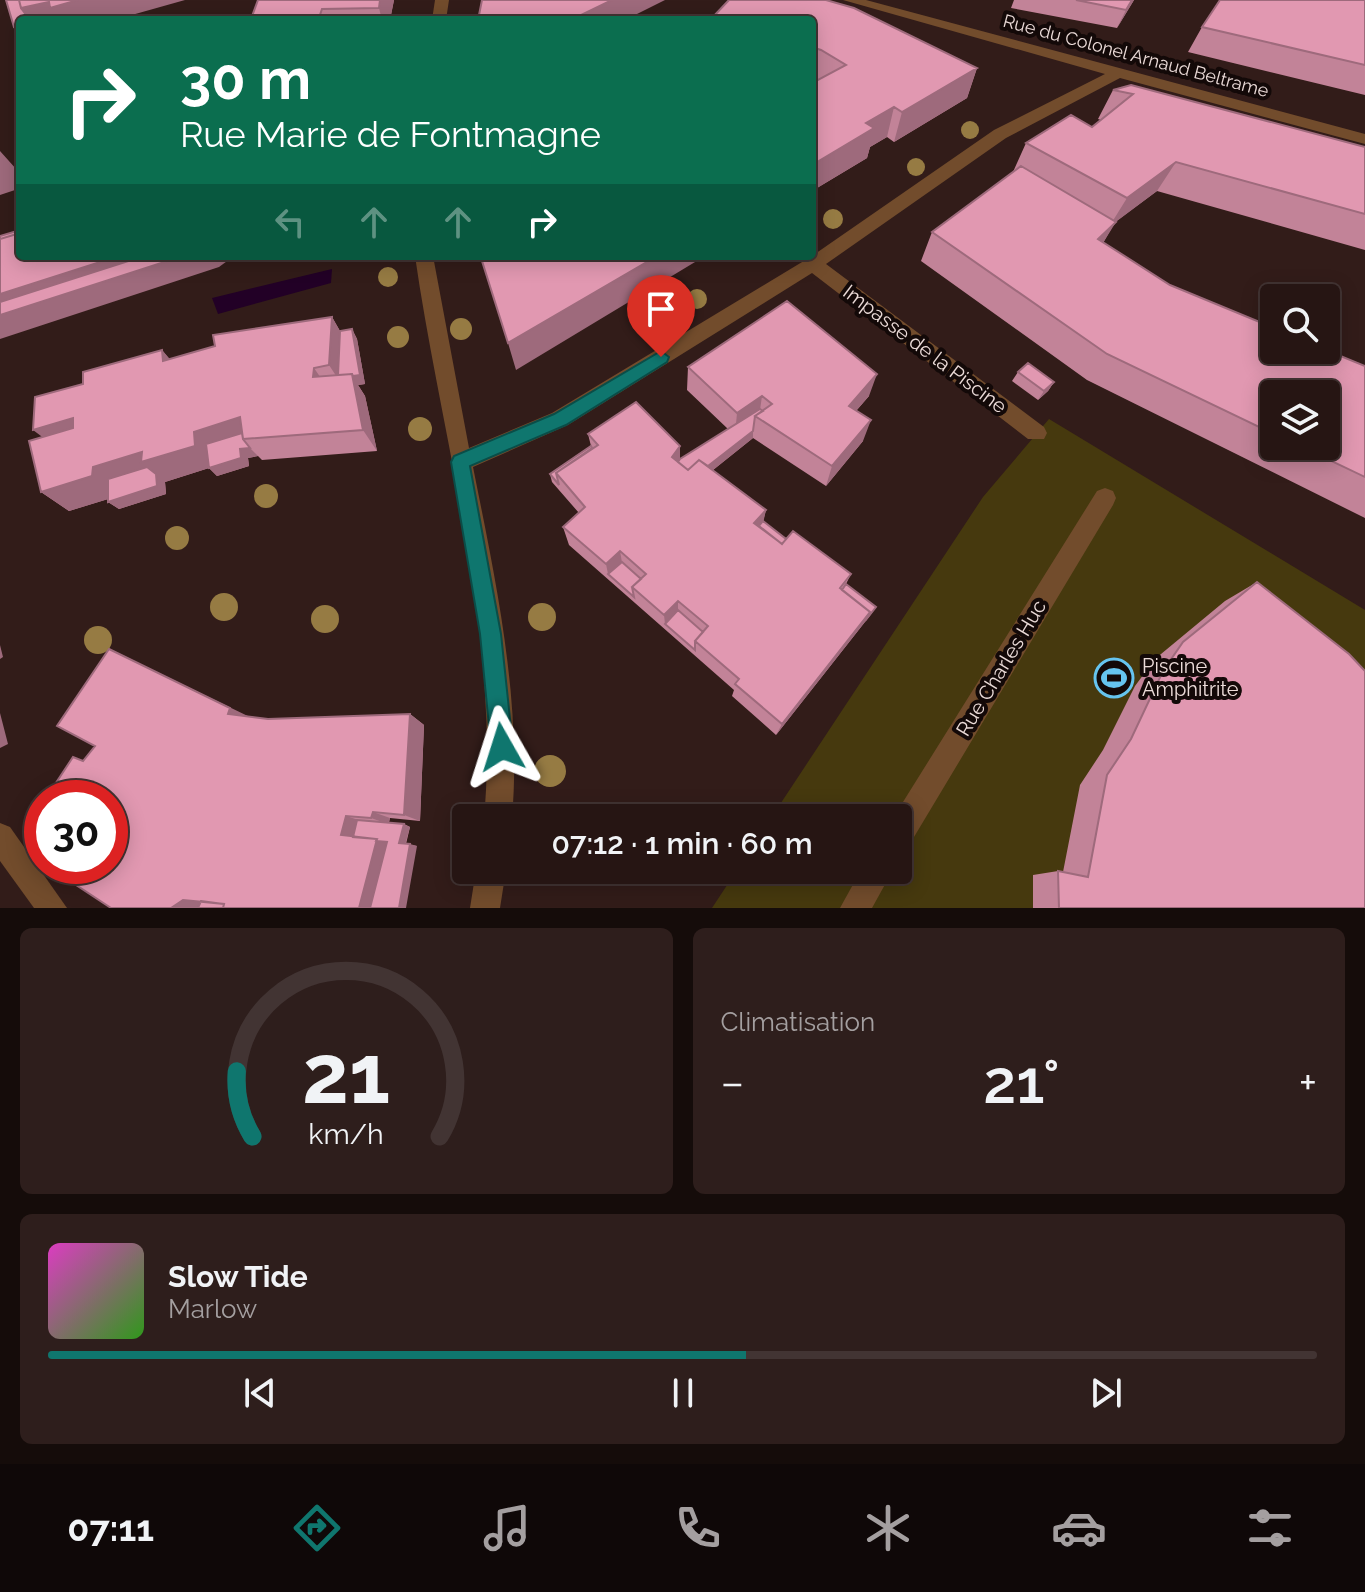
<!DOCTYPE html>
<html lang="fr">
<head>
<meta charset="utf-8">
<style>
  body { margin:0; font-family:Raleway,sans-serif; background:#2e1e1c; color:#f1f3f6; height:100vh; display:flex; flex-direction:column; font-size:30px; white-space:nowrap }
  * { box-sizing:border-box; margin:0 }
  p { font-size:26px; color:#a49fa0 }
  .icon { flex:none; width:44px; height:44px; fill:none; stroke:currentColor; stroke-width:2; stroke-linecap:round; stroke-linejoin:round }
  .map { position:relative; height:908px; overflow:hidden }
  .details { display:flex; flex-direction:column; gap:20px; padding:20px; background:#150c0a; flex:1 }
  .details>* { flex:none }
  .banner { position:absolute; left:16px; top:16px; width:800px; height:244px; border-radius:8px; box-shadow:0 4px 20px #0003,0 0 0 2px #423433; background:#0b6e4f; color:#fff; overflow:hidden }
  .controls { position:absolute; left:1260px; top:284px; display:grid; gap:16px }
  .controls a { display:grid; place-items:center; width:80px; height:80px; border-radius:8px; background:#261513; box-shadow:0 4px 20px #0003,0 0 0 2px #423433; font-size:40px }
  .speed { position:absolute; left:24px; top:780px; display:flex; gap:16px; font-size:40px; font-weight:700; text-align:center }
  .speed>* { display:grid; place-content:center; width:104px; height:104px; border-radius:50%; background:#261513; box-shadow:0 4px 20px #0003,0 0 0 2px #423433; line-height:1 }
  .speed .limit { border:12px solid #d22; background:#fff; color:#111 }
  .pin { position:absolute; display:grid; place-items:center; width:68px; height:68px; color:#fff; margin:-82px -34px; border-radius:50% 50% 50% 0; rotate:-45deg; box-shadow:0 0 8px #0007 }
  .pin .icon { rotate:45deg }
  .me { position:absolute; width:88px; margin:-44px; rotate:354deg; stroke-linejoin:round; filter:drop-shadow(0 0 6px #0008) }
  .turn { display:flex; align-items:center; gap:28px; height:168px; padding:0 32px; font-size:36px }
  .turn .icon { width:104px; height:104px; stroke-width:2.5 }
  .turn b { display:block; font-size:56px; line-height:68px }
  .lanes { display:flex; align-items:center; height:76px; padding:0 32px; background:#0003; justify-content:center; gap:40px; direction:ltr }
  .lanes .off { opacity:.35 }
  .big { font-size:60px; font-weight:600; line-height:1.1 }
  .details .widget { flex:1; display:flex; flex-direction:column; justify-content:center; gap:12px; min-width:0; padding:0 28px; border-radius:12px; background:#2e1e1c }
  .details .dial { align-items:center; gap:0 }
  .dial svg { height:208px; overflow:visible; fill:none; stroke:#423433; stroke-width:7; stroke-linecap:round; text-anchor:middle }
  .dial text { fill:#f1f3f6; stroke:none }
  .song { display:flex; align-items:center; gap:24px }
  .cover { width:96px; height:96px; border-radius:12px; background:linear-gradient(135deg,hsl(310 70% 55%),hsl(110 70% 35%)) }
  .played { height:8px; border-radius:4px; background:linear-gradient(90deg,#0f766e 55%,#423433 55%) }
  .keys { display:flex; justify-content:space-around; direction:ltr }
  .heat { display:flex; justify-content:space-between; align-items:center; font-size:44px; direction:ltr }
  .details .tiles { flex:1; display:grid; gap:20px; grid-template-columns:1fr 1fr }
  .widget:last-child { grid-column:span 2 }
  .trip { position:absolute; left:452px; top:804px; width:460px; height:80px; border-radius:8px; background:#261513; box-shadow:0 4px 20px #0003,0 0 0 2px #423433; font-weight:600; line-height:80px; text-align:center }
  .tabs { display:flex; height:128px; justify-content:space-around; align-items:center; background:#0f0808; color:#a49fa0 }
  .tabs .icon { width:56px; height:56px }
  .tabs .on { color:#0f766e }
  .tabs b { font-size:36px; color:#f1f3f6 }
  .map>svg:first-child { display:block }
  .green { fill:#46390e }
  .water { fill:#220026 }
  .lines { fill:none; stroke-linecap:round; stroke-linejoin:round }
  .service { fill:#724c2c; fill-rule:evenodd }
  .pedestrian { fill:#724c2c; fill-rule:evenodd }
  .minor { fill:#724c2c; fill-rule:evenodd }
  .tree { fill:#967b43 }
  .wall { fill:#c28398; fill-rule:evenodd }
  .shaded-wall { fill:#9e6a7c }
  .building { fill:#e198b1; stroke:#9e6a7c; stroke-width:2 }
  .route { fill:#0f766e; stroke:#0a4d48; stroke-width:2 }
  .labels { text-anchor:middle; stroke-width:8; stroke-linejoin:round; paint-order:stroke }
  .far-street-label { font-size:18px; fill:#ebdbd8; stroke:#130908 }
  .street-label { font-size:20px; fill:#ebdbd8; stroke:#130908 }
  .poi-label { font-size:20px; fill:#ebdbd8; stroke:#130908; text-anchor:start }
</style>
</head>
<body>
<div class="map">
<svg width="1365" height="908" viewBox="0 0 1365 908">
  <rect width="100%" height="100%" fill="#321c19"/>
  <path class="green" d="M 1049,419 L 1365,610 L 1365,908 L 712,908 L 737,870 L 898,870 L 898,818 L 771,818 L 983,497 Z"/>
  <path class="water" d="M 332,269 L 331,283 L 218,314 L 212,298 Z"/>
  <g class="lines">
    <path class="service" d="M 1105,488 L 1113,491 L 1116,498 L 1113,505 L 908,847 L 898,851 L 898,818 L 893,818 L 1097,491 Z
      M 861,870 L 893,870 L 872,908 L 840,908 Z"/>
    <path class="pedestrian" d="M 0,823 L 10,827 L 67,908 L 34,908 L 0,861 Z"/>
    <path class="minor" d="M 435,0 L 449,0 L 446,20 L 432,20 Z
      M 843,0 L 866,0 L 1365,134 L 1365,144 L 1120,78 L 1006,138 L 826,264 L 1044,427 L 1047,433 L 1044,439 L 1028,439 L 812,273 L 568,425 L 473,467 C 496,582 522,700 512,818 L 484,818 C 501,635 441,437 415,256 L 433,256 L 469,448 L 552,413 L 812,256 L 994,130 L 1105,74 Z
      M 476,870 L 506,870 L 500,908 L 470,908 Z"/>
  </g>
  <g class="tree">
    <circle cx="970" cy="130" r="9"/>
    <circle cx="916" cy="167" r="9"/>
    <circle cx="833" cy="219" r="10"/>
    <circle cx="388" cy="277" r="10"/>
    <circle cx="697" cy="299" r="10"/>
    <circle cx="461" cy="329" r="11"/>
    <circle cx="398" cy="337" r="11"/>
    <circle cx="420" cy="429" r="12"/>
    <circle cx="266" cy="496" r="12"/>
    <circle cx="177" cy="538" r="12"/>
    <circle cx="224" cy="607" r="14"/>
    <circle cx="542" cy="617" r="14"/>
    <circle cx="325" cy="619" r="14"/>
    <circle cx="98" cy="640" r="14"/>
    <circle cx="550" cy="771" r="16"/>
  </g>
  <path class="wall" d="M 394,0 L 390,20 L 251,19 Z
    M 729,0 L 826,0 L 854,8 L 977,68 L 967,98 L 894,142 L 887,137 L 870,147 L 867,158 L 812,191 L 812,83 L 817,80 L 812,78 L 812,20 L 710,20 Z
    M 1014,0 L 1134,0 L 1117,28 L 1011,8 Z
    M 1365,0 L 1365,95 L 1188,52 L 1202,27 Z
    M 1113,90 L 1365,147 L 1365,250 L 1157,191 L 1115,222 L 1103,243 L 1170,285 L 1365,366 L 1365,518 L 1087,380 L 921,261 L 932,232 L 1013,172 L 1026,143 L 1092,127 L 1101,120 L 1098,119 ZM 1274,394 L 1326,446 L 1274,446 Z
    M 332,317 L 340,331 L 352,329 L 357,339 L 365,384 L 358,385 L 365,396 L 377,451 L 262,460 L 258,456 L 248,458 L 249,466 L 217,476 L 209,468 L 165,482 L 166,494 L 119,509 L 108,502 L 108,499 L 69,511 L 41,492 L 42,437 L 83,384 L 162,350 L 169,359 Z
    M 688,367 L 869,396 L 856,411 L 863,441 L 826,486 L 753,438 L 713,470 L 766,510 L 763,521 L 786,539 L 851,574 L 846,584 L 872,613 L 776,735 L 732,696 L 734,690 L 569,545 L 563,527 L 579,513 L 552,482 L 550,474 L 591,446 L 588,434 L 680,459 L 728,429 L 687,390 Z
    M 1018,372 L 1054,382 L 1048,391 L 1038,400 L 1012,381 Z
    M 1257,582 L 1365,908 L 1033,908 L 1033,875 L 1058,871 L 1063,872 L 1080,785 L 1103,750 L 1135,686 L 1155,659 L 1225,601 Z
    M 410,714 L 424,725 L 420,821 L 390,818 L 389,823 L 404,824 L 410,827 L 406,844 L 417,846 L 64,866 L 84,760 L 247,716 L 268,719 Z"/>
  <path class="shaded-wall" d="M 78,0 L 185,0 L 114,20 L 30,20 L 21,8 L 49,2 Z
    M 380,0 L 394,0 L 390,20 L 382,20 L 379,8 Z
    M 612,0 L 665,0 L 625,20 L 573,20 L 573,19 Z
    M 1132,0 L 1134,0 L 1117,28 L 1126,10 Z
    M 20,26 L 20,36 L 14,27 Z
    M 977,68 L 967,98 L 894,142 L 902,112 Z
    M 894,107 L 887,137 L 870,147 L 867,158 L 812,191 L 812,165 L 866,123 Z
    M 0,151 L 17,170 L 18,189 L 0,195 Z
    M 1176,162 L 1157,191 L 1109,227 L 1127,198 Z
    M 1116,222 L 1098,251 L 1098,239 Z
    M 119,256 L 234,256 L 219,267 L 0,339 L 0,294 Z
    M 657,256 L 705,256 L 516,370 L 508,343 Z
    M 332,317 L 345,340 L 352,329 L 357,339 L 365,384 L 358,385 L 365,396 L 377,451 L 363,430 L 344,388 L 329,365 Z
    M 162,350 L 182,373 L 163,361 Z
    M 314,368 L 329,390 L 313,377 Z
    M 877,374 L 869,396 L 842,427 L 849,406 Z
    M 1054,382 L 1048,391 L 1038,400 L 1044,391 Z
    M 762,396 L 759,417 L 755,416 L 735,435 L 737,413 Z
    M 240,417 L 243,439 L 240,449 L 250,448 L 258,456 L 248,458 L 249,466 L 217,476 L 209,468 L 165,482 L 166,494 L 119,509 L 108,502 L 118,496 L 69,511 L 41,492 L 93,467 L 194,432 Z
    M 73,418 L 98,440 L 61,451 L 33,430 Z
    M 871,420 L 863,441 L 826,486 L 832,466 Z
    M 753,431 L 753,438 L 688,490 L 688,482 Z
    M 680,446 L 680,467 L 672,457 Z
    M 766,510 L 762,528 L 754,523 Z
    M 620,551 L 623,568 L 608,574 L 606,564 Z
    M 678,601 L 678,616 L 665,624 L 664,615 Z
    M 876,607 L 872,613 L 776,735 L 782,724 L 870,612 Z
    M 0,645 L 3,657 L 0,659 Z
    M 109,649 L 254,719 L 228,714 Z
    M 0,713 L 8,744 L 0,748 Z
    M 410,714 L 424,725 L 420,821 L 404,815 Z
    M 373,812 L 390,818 L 388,824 L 371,818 Z
    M 346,816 L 365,822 L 361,839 L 341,835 Z
    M 404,824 L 410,827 L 405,845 L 399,843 Z
    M 377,839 L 394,844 L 378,908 L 359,908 Z
    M 410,844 L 417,846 L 406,908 L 399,908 Z
    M 183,900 L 212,901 L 202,908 L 171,908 Z"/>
  <path class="building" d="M 6,0 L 19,0 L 21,8 L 30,20 L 20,20 L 20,26 L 14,27 Z
    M 19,0 L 78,0 L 50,8 L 49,2 L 21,8 Z
    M 258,0 L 380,0 L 379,8 L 322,9 L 319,18 L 326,18 L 325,20 L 251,19 Z
    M 482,0 L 612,0 L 573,19 L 573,20 L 478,20 Z
    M 729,0 L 826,0 L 854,8 L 977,68 L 902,112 L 894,107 L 866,123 L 874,128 L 812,165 L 812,83 L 846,65 L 821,50 L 812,47 L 812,20 L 710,20 Z
    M 1076,0 L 1132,0 L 1126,10 Z
    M 1220,0 L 1365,0 L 1365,65 L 1202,27 Z
    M 1131,85 L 1365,147 L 1365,214 L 1176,162 L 1127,198 L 1026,143 L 1071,115 L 1092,127 L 1133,94 L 1113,90 Z
    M 1021,166 L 1116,222 L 1098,239 L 1170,285 L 1274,328 L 1274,350 L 1326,350 L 1365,366 L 1365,477 L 1300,446 L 1326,446 L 1326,394 L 1274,394 L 1274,434 L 1107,354 L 932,232 Z
    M 20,230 L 20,233 L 0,239 L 0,236 Z
    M 20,233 L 20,256 L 119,256 L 0,294 L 0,239 Z
    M 144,256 L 183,256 L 0,315 L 0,302 Z
    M 493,256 L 657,256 L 508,343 L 482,261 Z
    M 787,301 L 877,374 L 849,406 L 871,420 L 832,466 L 755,416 L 772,404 L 762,396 L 737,413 L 688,367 Z
    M 332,317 L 329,365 L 314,368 L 313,377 L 352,374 L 363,430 L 243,439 L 240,417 L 194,432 L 195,446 L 141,462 L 142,452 L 93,467 L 92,476 L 41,492 L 29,441 L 73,428 L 73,418 L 33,430 L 35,397 L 83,384 L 83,372 L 162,350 L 163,361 L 215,346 L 213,335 Z
    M 352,329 L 360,375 L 353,376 L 352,374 L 338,375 L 340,331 Z
    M 1028,363 L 1054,382 L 1044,391 L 1018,372 Z
    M 636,402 L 680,446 L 672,457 L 688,470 L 699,460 L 766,510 L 754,523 L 782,544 L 793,531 L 851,574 L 840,588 L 870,612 L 782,724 L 735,684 L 739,679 L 695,641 L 708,626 L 678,601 L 664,615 L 632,587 L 646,574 L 620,551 L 606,564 L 563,527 L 585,507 L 556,473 L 598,445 L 588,434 Z
    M 760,409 L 763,411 L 755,416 L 753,431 L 708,466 L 699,460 L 688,470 L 678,462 L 680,459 Z
    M 242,433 L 243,439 L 250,448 L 240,449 L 241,458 L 209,468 L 206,444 Z
    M 591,446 L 592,448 L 556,473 L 559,485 L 550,474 Z
    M 147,467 L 156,474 L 157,486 L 108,502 L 108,479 Z
    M 763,521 L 786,539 L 782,544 L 759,526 Z
    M 622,562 L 641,579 L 632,587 L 634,597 L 608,574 Z
    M 1257,582 L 1349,654 L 1365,671 L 1365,908 L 1059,908 L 1058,871 L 1088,877 L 1107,775 L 1131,739 L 1163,671 L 1183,642 Z
    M 846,584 L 876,607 L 865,621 L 870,612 L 842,590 Z
    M 678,610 L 703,632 L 695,641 L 695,650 L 665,624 Z
    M 109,649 L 230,708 L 228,714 L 268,719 L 410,714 L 404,815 L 373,812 L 371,818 L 346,816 L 341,835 L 377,839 L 359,908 L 223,908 L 224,904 L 183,900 L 171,908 L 111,908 L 58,873 L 64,866 L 110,866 L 110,798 L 46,798 L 73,757 L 83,761 L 95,746 L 57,726 Z
    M 42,803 L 42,815 L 36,812 Z
    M 357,820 L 404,824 L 399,843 L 410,844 L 399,908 L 370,908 L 387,842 L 376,841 L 377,839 L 353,837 Z
    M 42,840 L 42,851 L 37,848 Z
    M 201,901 L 224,904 L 223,908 L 198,908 Z"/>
  <path class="route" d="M 661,351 L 669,357 L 667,362 L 566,425 L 470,466 L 501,634 L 513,747 L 510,755 L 502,758 L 494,755 L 491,747 L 480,634 L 451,462 L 454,456 L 554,414 Z"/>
  <defs>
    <g id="stadium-ring" transform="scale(2)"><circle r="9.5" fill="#130908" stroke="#66c4ef" stroke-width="1.5"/><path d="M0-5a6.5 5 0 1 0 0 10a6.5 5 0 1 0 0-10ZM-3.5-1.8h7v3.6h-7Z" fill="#66c4ef"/></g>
  </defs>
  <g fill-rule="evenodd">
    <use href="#stadium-ring" x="1114" y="678"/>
  </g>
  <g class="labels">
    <g class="far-street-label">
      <text transform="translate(1136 56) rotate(15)" y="6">Rue du Colonel Arnaud Beltrame</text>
    </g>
    <g class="street-label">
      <text transform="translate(925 349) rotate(37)" y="7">Impasse de la Piscine</text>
      <text transform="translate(1001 668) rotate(-59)" y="7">Rue Charles Huc</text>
    </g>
    <g class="poi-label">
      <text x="1142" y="673">Piscine<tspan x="1142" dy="23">Amphitrite</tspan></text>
    </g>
  </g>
</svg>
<div class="controls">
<a><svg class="icon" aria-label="search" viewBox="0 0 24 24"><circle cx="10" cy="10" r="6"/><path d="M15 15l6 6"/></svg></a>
<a><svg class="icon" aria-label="layers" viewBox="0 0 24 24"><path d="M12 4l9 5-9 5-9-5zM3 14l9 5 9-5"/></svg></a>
</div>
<div class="speed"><div class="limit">30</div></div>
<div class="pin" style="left:661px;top:357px;background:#d93025"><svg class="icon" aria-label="arrive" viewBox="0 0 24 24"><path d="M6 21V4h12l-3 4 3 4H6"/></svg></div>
<svg class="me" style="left:502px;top:747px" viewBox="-20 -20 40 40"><path d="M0-17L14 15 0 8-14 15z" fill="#0f766e" stroke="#fff" stroke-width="4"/></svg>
<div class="trip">07:12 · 1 min · 60 m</div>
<div class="banner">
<div class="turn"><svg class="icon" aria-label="right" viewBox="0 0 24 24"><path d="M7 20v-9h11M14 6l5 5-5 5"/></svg><div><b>30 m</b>Rue Marie de Fontmagne</div></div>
<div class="lanes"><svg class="icon off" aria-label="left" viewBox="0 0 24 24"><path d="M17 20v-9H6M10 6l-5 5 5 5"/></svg><svg class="icon off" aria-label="ahead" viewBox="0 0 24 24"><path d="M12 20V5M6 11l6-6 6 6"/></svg><svg class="icon off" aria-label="ahead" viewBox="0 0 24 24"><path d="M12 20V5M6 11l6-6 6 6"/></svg><svg class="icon" aria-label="right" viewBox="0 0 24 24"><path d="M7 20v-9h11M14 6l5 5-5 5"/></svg></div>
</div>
</div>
<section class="details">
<div class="tiles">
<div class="widget dial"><svg viewBox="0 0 100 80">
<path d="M14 69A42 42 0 1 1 86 69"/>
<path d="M14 69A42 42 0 0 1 8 44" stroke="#0f766e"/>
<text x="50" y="56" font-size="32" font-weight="700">21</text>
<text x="50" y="72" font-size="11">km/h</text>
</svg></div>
<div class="widget"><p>Climatisation</p>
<div class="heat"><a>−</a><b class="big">21°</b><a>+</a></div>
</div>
<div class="widget">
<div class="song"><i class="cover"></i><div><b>Slow Tide</b><p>Marlow</p></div></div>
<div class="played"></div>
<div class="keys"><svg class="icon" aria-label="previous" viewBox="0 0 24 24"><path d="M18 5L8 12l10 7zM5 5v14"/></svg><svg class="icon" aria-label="pause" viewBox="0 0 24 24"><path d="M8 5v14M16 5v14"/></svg><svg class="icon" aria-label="next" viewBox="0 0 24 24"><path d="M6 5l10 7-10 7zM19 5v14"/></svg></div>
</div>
</div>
</section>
<nav class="tabs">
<b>07:11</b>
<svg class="icon on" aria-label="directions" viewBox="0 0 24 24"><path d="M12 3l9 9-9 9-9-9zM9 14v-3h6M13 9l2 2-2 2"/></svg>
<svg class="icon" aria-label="music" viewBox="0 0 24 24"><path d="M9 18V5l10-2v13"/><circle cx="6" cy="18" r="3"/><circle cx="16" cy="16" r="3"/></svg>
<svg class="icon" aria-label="phone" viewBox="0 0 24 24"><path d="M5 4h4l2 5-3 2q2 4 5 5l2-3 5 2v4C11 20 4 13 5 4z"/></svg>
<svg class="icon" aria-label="climate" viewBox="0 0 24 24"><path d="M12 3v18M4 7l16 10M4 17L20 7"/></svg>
<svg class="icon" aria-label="car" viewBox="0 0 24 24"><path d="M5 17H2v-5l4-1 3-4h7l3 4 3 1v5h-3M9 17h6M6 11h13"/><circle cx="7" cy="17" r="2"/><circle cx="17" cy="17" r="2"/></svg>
<svg class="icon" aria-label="filters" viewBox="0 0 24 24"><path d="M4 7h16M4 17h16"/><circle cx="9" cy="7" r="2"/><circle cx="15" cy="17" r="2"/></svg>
</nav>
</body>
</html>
